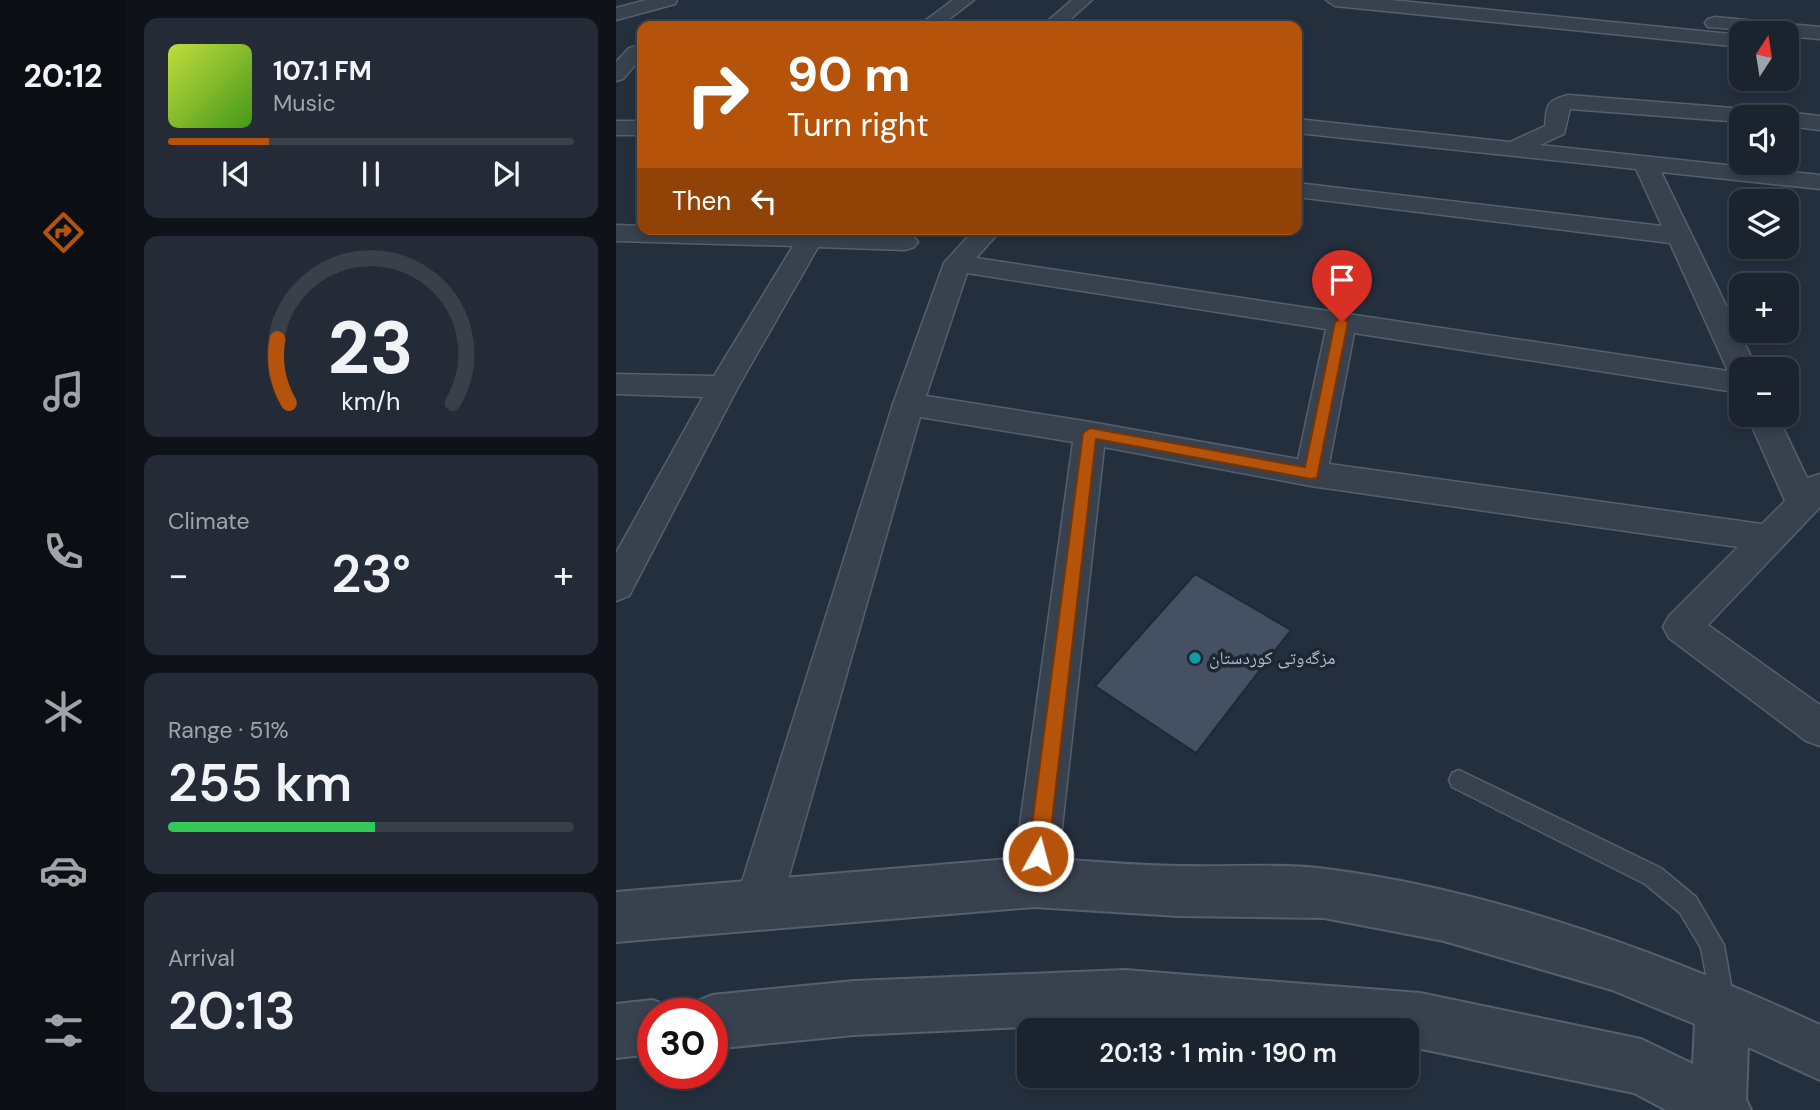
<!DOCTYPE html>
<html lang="en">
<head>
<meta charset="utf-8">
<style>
  body { margin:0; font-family:"DM Sans","Noto Naskh Arabic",sans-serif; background:#242b36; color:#f1f3f6; height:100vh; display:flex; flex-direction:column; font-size:26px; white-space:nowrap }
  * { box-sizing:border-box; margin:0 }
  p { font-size:23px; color:#a0a4aa }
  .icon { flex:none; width:38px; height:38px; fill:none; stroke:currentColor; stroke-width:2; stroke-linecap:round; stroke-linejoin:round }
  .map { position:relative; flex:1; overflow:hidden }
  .sheet { display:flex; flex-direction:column; gap:18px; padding:18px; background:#0f1319; width:490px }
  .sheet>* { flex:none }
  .top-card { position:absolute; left:21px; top:21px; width:665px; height:214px; border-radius:14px; box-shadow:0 4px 10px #0003,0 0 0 2px #39404a; background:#b45309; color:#fff; overflow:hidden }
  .needle { width:46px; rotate:12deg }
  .controls { position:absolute; left:1113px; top:21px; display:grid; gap:14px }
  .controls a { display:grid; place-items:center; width:70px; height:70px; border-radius:14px; background:#1b232e; box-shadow:0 4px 10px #0003,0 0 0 2px #39404a; font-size:35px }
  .speed { position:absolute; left:21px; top:998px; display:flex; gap:14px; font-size:35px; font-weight:700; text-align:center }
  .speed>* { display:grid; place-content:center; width:91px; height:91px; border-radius:50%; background:#1b232e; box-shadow:0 4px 10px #0003,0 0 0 2px #39404a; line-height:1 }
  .speed .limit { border:10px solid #d22; background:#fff; color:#111 }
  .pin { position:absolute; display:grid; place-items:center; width:60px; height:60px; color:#fff; margin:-72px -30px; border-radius:50% 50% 50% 0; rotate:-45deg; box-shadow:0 0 7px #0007 }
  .pin .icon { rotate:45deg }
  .me { position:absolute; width:77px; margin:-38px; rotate:7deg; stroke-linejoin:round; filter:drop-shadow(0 0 5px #0008) }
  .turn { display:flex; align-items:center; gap:24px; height:147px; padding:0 35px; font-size:32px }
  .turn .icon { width:91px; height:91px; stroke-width:2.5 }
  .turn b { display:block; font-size:49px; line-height:60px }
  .then { display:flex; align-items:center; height:66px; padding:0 35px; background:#0003; gap:14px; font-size:26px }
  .big { font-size:52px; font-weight:600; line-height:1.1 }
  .sheet .card { flex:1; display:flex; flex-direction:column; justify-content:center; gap:10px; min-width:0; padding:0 24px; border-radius:14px; background:#242b36 }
  .sheet .dial { align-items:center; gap:0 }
  .dial svg { height:182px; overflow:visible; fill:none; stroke:#39404a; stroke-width:7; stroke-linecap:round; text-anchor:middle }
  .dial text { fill:#f1f3f6; stroke:none }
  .song { display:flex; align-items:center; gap:21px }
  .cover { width:84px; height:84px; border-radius:10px; background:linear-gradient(135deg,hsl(70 70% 55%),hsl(100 70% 35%)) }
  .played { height:7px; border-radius:4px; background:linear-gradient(90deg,#b45309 25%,#39404a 25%) }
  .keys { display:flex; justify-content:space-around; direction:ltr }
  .heat { display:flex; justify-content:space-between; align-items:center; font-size:38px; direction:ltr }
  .charge { height:10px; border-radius:5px; background:linear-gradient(90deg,#34c759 51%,#39404a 0) }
  .trip { position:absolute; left:401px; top:1018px; width:402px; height:70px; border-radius:14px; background:#1b232e; box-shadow:0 4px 10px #0003,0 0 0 2px #39404a; font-weight:600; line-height:70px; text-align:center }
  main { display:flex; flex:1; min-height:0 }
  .tab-bar { display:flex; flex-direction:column; width:126px; justify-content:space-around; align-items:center; background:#0b0e12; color:#a0a4aa }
  .tab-bar .icon { width:49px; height:49px }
  .tab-bar .on { color:#b45309 }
  .tab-bar b { font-size:32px; color:#f1f3f6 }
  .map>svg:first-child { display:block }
  .building { fill:#455162; stroke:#1f2835; stroke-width:2 }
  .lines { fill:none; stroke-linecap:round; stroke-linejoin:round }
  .service-casing { stroke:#565f6c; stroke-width:3 }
  .minor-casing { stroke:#565f6c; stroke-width:3 }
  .tertiary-casing { stroke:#565f6c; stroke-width:4 }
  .service { fill:#38414e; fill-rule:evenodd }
  .minor { fill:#38414e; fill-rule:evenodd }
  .tertiary { fill:#38414e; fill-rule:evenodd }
  .route { fill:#b45309; stroke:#753606; stroke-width:2 }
  .culture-dot { fill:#0f9aa8; stroke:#1d2633; stroke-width:2.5 }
  .labels { text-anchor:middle; stroke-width:7; stroke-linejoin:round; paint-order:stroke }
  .poi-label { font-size:18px; fill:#b4bcc9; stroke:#1d2633; text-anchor:start }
</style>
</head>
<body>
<main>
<nav class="tab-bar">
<b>20:12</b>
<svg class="icon on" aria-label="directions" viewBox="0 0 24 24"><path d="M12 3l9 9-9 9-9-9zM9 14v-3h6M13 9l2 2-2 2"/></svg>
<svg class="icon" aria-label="music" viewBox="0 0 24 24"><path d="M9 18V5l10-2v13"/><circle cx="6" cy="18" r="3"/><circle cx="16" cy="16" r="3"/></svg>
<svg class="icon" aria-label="phone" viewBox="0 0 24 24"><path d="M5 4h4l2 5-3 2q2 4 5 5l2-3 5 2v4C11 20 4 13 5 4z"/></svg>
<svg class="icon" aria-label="climate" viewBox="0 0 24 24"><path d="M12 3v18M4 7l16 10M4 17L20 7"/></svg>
<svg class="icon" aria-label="car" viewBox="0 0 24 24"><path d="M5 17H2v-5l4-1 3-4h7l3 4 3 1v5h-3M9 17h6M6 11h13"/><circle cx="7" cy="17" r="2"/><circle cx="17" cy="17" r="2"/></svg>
<svg class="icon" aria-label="filters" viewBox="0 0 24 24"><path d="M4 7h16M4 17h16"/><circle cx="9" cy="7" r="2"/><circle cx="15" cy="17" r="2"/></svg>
</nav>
<section class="sheet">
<div class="card">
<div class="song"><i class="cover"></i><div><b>107.1 FM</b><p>Music</p></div></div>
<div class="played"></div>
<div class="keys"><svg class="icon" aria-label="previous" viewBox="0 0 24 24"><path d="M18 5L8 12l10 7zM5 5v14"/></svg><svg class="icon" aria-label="pause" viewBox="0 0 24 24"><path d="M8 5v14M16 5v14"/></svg><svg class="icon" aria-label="next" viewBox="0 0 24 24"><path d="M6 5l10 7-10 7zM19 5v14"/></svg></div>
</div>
<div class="card dial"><svg viewBox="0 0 100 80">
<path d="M14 69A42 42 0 1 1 86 69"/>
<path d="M14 69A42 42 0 0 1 9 41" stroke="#b45309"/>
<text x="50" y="56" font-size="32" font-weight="700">23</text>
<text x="50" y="72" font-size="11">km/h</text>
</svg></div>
<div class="card"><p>Climate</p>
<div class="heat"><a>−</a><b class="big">23°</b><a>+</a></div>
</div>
<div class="card"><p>Range · 51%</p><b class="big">255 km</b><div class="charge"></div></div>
<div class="card"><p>Arrival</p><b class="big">20:13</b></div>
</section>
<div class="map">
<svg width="1204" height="1110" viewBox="0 0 1204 1110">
  <rect width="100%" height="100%" fill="#242f3e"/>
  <path class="building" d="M 579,574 L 675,630 L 580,753 L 479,686 Z"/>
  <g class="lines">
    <g class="service-casing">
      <path id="service" d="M 843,770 L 1045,868 L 1080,897 L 1108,945 L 1118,1002 L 1115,1011 L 1106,1014 L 1097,1011 L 1085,948 L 1064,913 L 1029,884 L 836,787 L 833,780 L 836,773 Z"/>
    </g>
    <g class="minor-casing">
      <path id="minor" d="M 30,0 L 61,0 L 59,4 L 0,20 L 0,8 Z
        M 337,0 L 358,0 L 324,26 L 302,26 Z
        M 456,0 L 476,0 L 447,26 L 426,26 Z
        M 710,0 L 775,0 L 1125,35 L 1125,47 L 719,6 Z
        M 1099,17 L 1204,27 L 1204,39 L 1171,36 L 1171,33 L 1092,27 L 1089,23 L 1092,19 Z
        M 20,46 L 26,47 L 26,57 L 7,79 L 0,81 L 0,62 L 13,48 Z
        M 952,95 L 1143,110 L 1151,112 L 1154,117 L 1125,117 L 1125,122 L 954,109 L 948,134 L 924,145 L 1204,175 L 1204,189 L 1045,172 L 1141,369 L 1125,369 L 1125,393 L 738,333 L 713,464 L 1146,524 L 1169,501 L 1131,415 L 1161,415 L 1191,478 L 1204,474 L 1204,507 L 1092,625 L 1204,705 L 1204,746 L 1190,741 L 1053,638 L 1047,627 L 1053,616 L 1122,547 L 695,486 L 488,447 L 440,882 L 434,898 L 418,904 L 402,898 L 396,882 L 457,442 L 304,417 L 165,904 L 158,920 L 142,927 L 126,920 L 119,904 L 277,404 L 328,263 L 359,229 L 386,229 L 360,258 L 1112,371 L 1054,243 L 681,197 L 681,183 L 1046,226 L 1020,169 L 681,133 L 681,119 L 894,142 L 929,126 C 931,104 930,101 952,95 ZM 351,273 L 710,329 L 682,459 L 474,422 L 310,396 Z
        M 1171,112 L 1204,116 L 1204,130 L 1171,126 L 1171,117 L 1161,117 Z
        M 0,121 L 26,121 L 26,135 L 0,135 Z
        M 0,225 L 26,226 L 26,229 L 289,234 L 298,237 L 302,242 L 298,247 L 289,250 L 202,247 L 122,387 L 13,596 L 0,601 L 0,553 L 87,397 L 0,394 L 0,374 L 98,376 L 177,246 L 0,241 Z"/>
    </g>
    <g class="tertiary-casing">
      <path id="tertiary" d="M 418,857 C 469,861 521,866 572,866 C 617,867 665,863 710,869 C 878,890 1051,954 1204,1025 L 1204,1080 L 1132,1047 L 1130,1099 L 1135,1110 L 1050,1110 L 1018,1093 L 791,1046 L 791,1031 L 610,1031 L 509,1022 L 238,1035 L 96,1049 L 96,1013 L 73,1013 L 77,1003 L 96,995 L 238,981 L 509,970 L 804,993 L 1025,1039 L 1077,1064 L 1079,1024 L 996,990 L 828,941 L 708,918 L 562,916 L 418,907 L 0,942 L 0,892 Z
        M 37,1000 L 56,1008 L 58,1013 L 37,1013 L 37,1054 L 0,1058 L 0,1004 Z"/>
    </g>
    <use href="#service" class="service"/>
    <use href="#minor" class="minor"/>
    <use href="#tertiary" class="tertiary"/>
  </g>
  <path class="route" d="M 726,318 L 732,322 L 701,478 L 695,479 L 480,439 L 432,856 L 429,863 L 422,866 L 415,863 L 412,856 L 467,433 L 474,428 L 689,467 L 719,322 Z"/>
  <circle class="culture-dot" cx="579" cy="658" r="7"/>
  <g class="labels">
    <g class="poi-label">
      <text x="593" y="664">مزگەوتی کوردستان</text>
    </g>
  </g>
</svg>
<div class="controls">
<a><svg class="needle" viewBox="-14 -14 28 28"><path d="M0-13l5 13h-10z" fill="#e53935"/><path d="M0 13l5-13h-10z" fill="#a0a4aa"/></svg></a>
<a><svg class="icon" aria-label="sound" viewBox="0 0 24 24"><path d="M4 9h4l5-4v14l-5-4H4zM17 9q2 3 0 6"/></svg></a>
<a><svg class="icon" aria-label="layers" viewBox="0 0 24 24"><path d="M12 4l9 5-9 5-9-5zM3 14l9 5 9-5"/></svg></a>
<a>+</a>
<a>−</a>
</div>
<div class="speed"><div class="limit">30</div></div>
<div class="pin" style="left:726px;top:322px;background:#d93025"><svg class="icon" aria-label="arrive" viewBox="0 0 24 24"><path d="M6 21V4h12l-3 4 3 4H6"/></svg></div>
<svg class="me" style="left:422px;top:856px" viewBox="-20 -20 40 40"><circle r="17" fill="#b45309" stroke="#fff" stroke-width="3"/><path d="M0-11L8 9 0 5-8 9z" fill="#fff"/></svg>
<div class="trip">20:13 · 1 min · 190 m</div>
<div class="top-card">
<div class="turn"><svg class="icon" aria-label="right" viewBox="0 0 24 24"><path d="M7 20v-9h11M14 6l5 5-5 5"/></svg><div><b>90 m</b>Turn right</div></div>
<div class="then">Then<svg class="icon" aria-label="left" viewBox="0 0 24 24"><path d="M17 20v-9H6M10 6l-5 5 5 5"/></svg></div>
</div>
</div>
</main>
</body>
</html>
